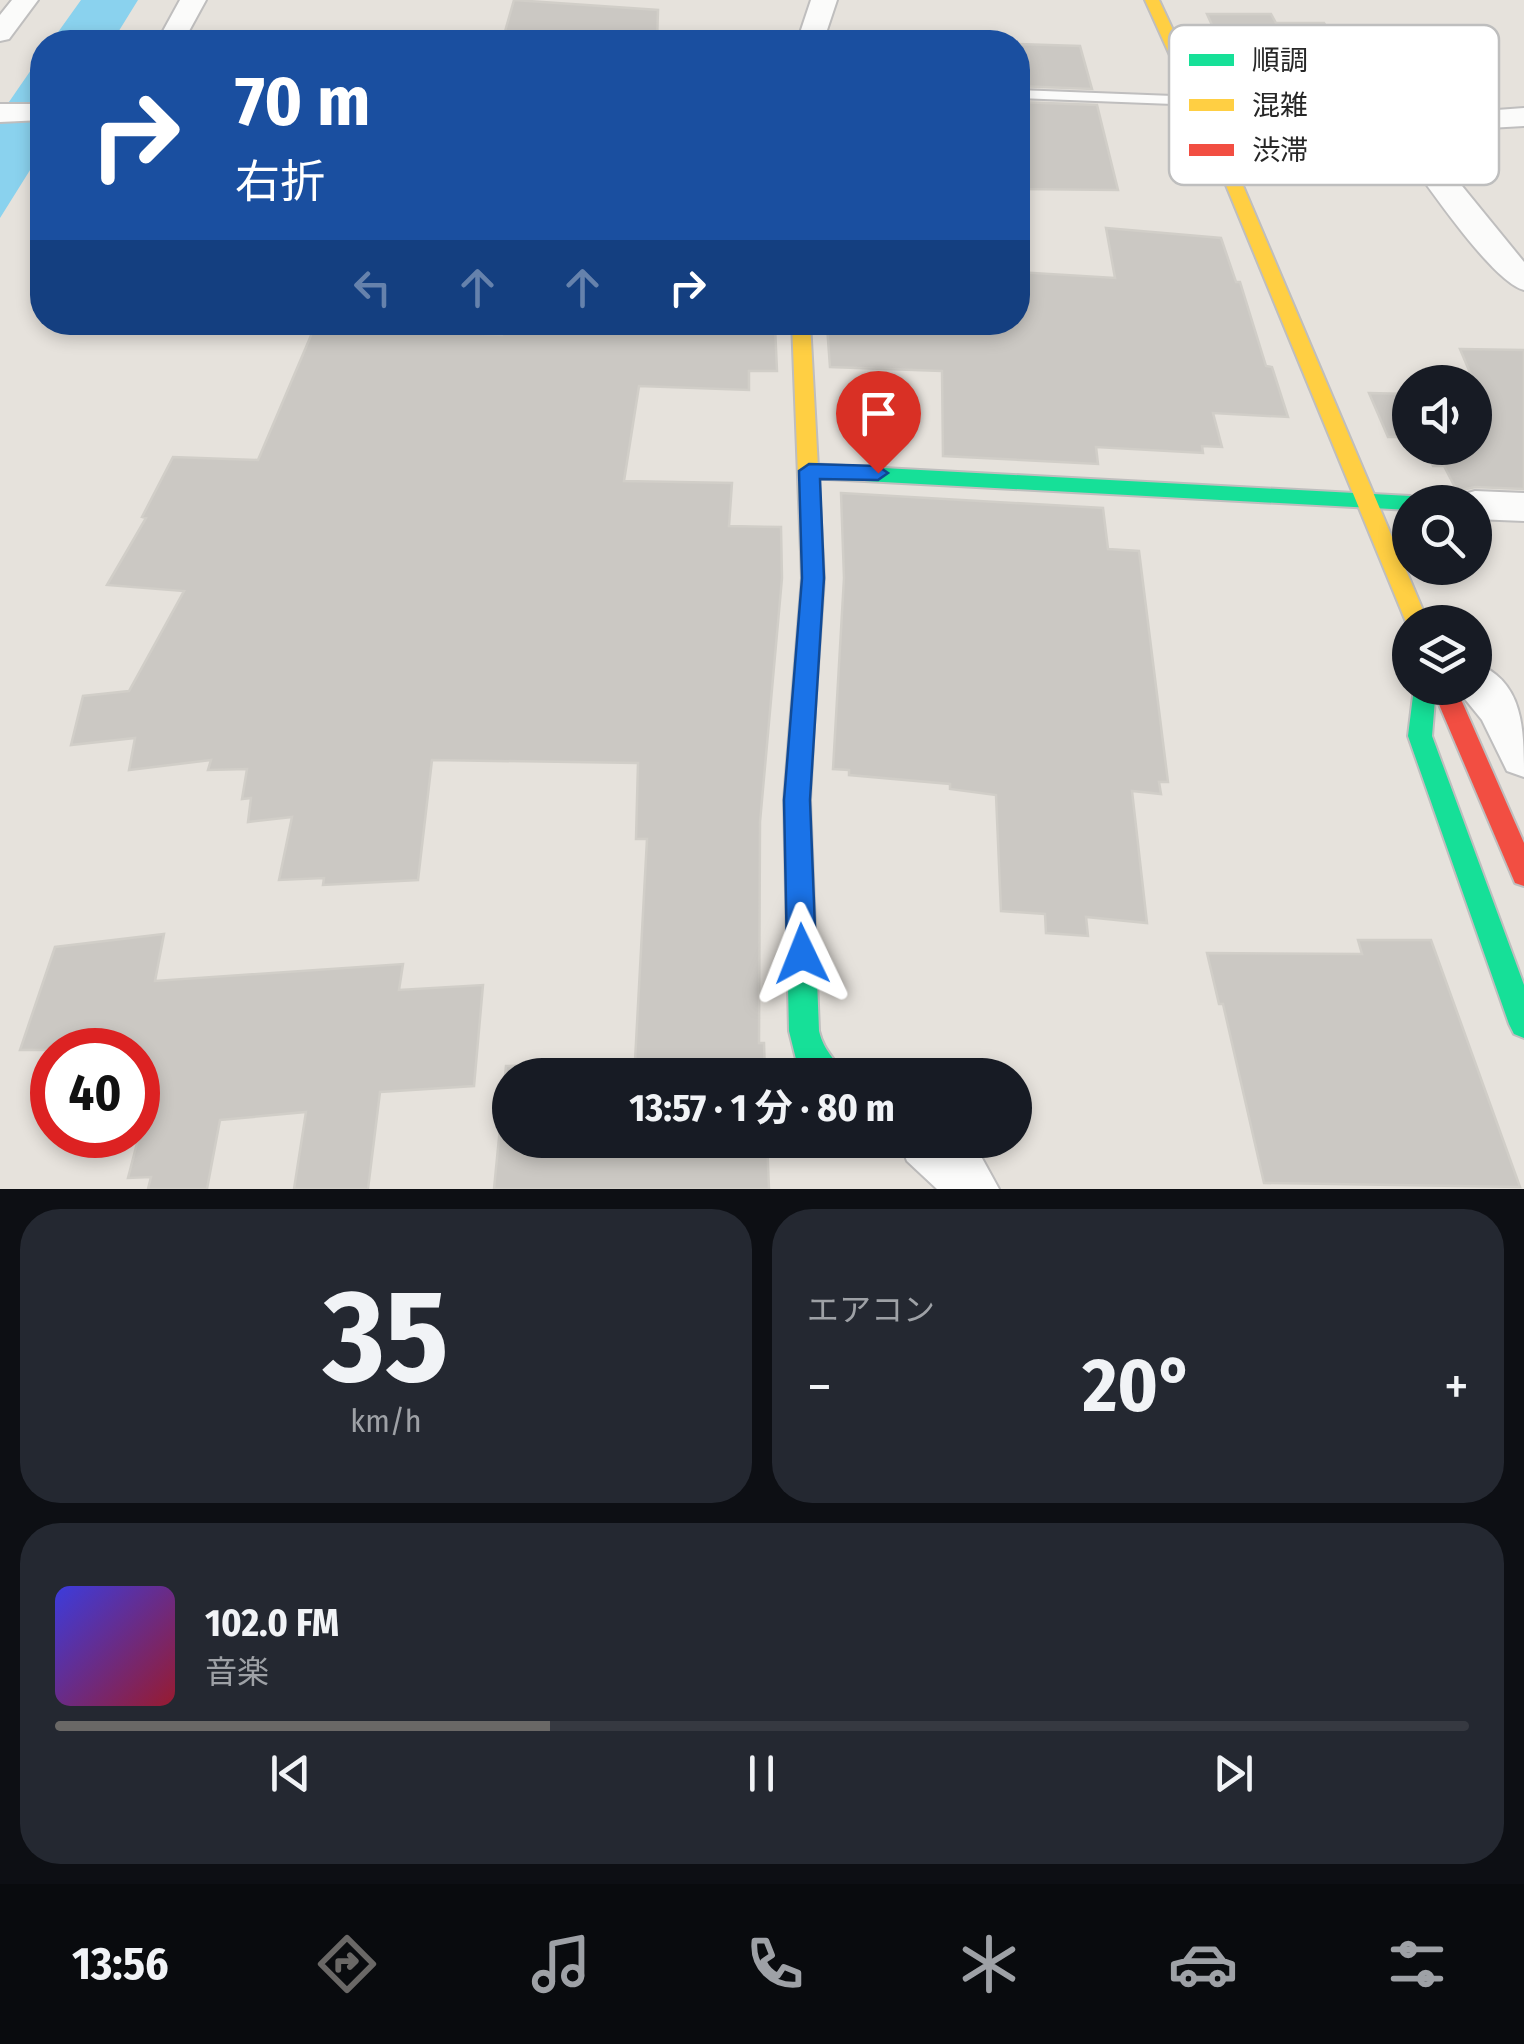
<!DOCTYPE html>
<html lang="ja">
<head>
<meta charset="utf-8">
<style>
  body { margin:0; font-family:"Fira Sans Condensed","Noto Sans JP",sans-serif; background:#242831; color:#f1f3f6; height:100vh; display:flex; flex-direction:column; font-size:38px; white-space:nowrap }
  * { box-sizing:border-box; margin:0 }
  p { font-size:32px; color:#9ea1a6 }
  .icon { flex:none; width:55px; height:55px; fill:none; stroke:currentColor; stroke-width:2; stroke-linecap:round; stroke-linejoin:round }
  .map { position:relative; height:1189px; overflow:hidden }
  .side { display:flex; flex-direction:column; gap:20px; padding:20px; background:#0d0f14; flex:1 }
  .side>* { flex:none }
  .banner { position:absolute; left:30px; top:30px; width:1000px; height:305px; border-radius:40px; box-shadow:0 5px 15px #0003; background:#1a4fa0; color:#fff; overflow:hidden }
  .controls { position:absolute; left:1392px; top:365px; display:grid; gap:20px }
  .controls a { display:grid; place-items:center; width:100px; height:100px; border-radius:50%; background:#171b24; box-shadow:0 5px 15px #0003; font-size:50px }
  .speed { position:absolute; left:30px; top:1028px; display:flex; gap:20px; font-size:50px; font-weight:700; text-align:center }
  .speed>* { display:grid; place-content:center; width:130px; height:130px; border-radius:50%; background:#171b24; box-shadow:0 5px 15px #0003; line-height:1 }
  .speed .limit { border:15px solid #d22; background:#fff; color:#111 }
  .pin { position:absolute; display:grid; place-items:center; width:85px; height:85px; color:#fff; margin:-102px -42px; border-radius:50% 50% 50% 0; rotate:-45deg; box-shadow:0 0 10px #0007 }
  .pin .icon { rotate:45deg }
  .me { position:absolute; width:110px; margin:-55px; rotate:358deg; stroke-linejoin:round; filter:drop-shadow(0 0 8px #0008) }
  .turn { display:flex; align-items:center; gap:35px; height:210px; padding:0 40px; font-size:45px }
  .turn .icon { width:130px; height:130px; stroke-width:2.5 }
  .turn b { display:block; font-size:70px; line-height:85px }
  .lanes { display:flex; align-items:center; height:95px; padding:0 40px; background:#0003; justify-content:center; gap:50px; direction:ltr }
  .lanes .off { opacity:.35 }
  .big { font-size:75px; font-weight:700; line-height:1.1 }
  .side .card { flex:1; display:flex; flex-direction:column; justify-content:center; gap:15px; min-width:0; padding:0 35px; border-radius:40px; background:#242831 }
  .side .dial { align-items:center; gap:0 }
  .dial b { font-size:130px; line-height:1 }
  .song { display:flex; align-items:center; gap:30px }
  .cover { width:120px; height:120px; border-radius:15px; background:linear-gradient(135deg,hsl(240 70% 55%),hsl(350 70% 35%)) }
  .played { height:10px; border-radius:5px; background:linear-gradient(90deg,#6a6866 35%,#363941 35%) }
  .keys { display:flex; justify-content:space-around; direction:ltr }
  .heat { display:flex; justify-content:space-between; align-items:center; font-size:55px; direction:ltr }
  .side .tiles { flex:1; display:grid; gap:20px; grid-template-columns:1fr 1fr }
  .card:last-child { grid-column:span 2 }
  .trip { position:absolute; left:492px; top:1058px; width:540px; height:100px; border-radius:50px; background:#171b24; box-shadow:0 5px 15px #0003; font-weight:700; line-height:100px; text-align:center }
  .menu { display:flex; height:160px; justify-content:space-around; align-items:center; background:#090b0e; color:#9ea1a6 }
  .menu .icon { width:70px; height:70px }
  .menu .on { color:#6a6866 }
  .menu b { font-size:45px; color:#f1f3f6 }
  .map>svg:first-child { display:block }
  .water { fill:#8ad2ee }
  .building { fill:#cbc8c3; stroke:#d1cec8; stroke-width:2.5 }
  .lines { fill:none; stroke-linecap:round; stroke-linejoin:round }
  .lane-casing { stroke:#bfbebe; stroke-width:4 }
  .street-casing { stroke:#bfbebe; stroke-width:4 }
  .fast-casing { stroke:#bfbebe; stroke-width:4 }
  .slow-casing { stroke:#bfbebe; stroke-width:4 }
  .jam-casing { stroke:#bfbebe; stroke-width:4 }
  .lane { fill:#fbfbfa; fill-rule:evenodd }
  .street { fill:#fbfbfa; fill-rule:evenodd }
  .fast { fill:#16e098; fill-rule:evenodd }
  .slow { fill:#ffcf43; fill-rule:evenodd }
  .jam { fill:#f24e42; fill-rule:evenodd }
  .route { fill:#1a73e8; stroke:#114b97; stroke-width:2.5 }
  .key { fill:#fff; stroke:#bebebe; stroke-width:2.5 }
  .key-label { font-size:28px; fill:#272727 }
</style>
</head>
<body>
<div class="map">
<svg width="1524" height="1189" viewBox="0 0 1524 1189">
  <rect width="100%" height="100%" fill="#e6e2dc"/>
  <path class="water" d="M 81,0 L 138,0 L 112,42 L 51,42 Z
    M 42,54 L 42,151 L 0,218 L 0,115 Z"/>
  <path class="building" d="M 514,0 L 658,10 L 657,42 L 502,42 Z
    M 1207,14 L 1271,14 L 1276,23 L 1324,23 L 1337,43 L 1357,43 L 1391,94 L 1374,94 L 1379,101 L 1332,102 L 1254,95 L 1251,78 L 1236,78 Z
    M 1018,44 L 1080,46 L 1092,89 L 1018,86 Z
    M 1018,102 L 1097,105 L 1118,190 L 1018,189 Z
    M 1106,228 L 1221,238 L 1236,282 L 1240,282 L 1266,366 L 1272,367 L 1288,417 L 1213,413 L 1222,447 L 1202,446 L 1203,453 L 1096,447 L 1098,464 L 943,456 L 942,371 L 830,367 L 827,326 L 1018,322 L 1018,272 L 1115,278 Z
    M 506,322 L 775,326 L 777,371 L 749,371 L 749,390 L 639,386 L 624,481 L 732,483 L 729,526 L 781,527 L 782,578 L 760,822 L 759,1043 L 764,1043 L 765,1075 L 510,1075 L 510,1140 L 767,1140 L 769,1189 L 494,1189 L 506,1066 L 635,1061 L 647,839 L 636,839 L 638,763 L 432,760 L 418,880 L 323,885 L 324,878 L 279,880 L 292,817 L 248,822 L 251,798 L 242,799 L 247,769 L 208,770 L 211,760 L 129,770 L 135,738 L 71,745 L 83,696 L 129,691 L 184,591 L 107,585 L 146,518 L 142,517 L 173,457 L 258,460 L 315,326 L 502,335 Z
    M 1460,349 L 1524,350 L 1524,489 L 1475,487 L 1457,491 L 1444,466 L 1433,466 L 1425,448 L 1475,448 L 1475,394 L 1479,394 Z
    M 1369,393 L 1410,394 L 1410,437 L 1388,437 Z
    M 841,493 L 1103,508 L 1108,549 L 1139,551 L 1168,782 L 1159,782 L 1161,794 L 1132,791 L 1147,923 L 1086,917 L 1088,936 L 1046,933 L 1045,914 L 1001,911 L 996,795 L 950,789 L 950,784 L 849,775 L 849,770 L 833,769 L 844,578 Z
    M 164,934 L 155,981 L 403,964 L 399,990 L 483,985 L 474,1086 L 380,1092 L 368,1189 L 294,1189 L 306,1112 L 220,1120 L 207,1189 L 148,1189 L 151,1177 L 128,1178 L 154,1077 L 138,1077 L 138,1050 L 20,1050 L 55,947 Z
    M 1358,940 L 1431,940 L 1520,1187 L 1264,1183 L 1223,1004 L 1219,1004 L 1207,953 L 1362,954 Z"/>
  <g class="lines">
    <g class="lane-casing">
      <path id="lane" d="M 1018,90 L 1199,97 L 1206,101 L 1199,105 L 1018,98 Z"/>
    </g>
    <g class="street-casing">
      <path id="street" d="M 12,0 L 38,0 L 9,39 L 0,41 L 0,15 Z
        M 180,0 L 206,0 L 183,42 L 157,42 Z
        M 811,0 L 837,0 L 823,42 L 797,42 Z
        M 0,104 L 42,104 L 42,120 L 0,122 Z
        M 1524,108 L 1524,126 L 1418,132 L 1524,262 L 1524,290 C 1489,281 1414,165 1388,131 L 1208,131 L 1198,128 L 1194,122 L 1198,116 L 1208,113 L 1442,114 Z
        M 1475,491 L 1524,493 L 1524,521 L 1475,519 L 1475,502 L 1457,502 L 1461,495 Z
        M 1475,663 C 1524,681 1524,729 1524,777 L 1507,771 L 1482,720 L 1456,688 L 1475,688 Z
        M 899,1140 L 972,1140 L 999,1189 L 937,1189 L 907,1161 Z"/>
    </g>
    <g class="fast-casing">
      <path id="fast" d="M 809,464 L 1410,496 L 1420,502 L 1410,502 L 1410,510 L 809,478 L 799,471 Z
        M 1414,688 L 1449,688 L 1445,695 L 1435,699 L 1432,736 L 1524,985 L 1524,1038 L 1514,1034 L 1509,1024 L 1408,736 Z
        M 802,715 L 811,718 L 814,725 L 810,800 L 819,1031 C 824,1052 835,1057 843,1075 L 806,1075 L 796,1059 L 789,1031 L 784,800 L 790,725 L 793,718 Z"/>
    </g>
    <g class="slow-casing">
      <path id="slow" d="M 1145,0 L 1159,0 L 1216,122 L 1428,622 L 1410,622 L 1410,629 L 1406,622 L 1200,122 Z
        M 792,322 L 810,322 L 824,578 L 814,725 L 811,732 L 802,735 L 793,732 L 790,725 L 802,578 Z"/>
    </g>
    <g class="jam-casing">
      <path id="jam" d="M 1432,688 L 1456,688 L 1524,843 L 1524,886 L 1515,883 Z"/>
    </g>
    <use href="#lane" class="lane"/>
    <use href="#street" class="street"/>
    <use href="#fast" class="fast"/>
    <use href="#slow" class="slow"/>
    <use href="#jam" class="jam"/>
  </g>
  <path class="route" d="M 809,464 L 878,466 L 888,473 L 878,480 L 820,479 L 824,578 L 810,800 L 816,954 L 812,963 L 802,967 L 791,963 L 787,954 L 784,800 L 802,578 L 799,471 Z"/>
  <rect x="1169" y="25" width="330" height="160" rx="15" class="key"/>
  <rect x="1189" y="54" width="45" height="12" fill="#16e098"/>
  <rect x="1189" y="99" width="45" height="12" fill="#ffcf43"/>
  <rect x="1189" y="144" width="45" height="12" fill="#f24e42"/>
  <g class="key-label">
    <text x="1252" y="70">順調</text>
    <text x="1252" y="115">混雑</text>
    <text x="1252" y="160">渋滞</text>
  </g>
</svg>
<div class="controls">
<a><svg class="icon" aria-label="sound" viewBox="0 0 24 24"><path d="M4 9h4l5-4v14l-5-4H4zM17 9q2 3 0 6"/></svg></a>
<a><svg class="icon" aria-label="search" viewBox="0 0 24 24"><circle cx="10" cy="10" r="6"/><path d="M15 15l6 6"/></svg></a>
<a><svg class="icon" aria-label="layers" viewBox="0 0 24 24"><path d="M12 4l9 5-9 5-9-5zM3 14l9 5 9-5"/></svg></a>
</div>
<div class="speed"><div class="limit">40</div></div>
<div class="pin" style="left:878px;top:473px;background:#d93025"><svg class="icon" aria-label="arrive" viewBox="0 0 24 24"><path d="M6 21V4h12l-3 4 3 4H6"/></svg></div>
<svg class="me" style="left:802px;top:954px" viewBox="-20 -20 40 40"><path d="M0-17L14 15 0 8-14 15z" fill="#1a73e8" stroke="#fff" stroke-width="4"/></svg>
<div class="trip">13:57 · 1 分 · 80 m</div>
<div class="banner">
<div class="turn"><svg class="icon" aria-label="right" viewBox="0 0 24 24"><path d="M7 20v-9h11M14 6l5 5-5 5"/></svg><div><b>70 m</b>右折</div></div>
<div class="lanes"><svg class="icon off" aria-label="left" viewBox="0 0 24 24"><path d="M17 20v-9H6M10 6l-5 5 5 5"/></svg><svg class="icon off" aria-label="ahead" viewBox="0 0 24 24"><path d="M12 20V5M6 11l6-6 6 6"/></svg><svg class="icon off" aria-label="ahead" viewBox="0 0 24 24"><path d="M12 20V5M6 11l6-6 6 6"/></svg><svg class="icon" aria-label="right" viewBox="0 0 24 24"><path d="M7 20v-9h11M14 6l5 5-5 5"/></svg></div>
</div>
</div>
<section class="side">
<div class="tiles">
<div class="card dial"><b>35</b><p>km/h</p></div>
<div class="card"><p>エアコン</p>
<div class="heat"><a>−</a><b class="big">20°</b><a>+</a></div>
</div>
<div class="card">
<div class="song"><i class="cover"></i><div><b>102.0 FM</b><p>音楽</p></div></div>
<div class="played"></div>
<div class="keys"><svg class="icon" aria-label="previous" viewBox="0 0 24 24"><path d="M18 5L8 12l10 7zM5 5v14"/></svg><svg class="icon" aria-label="pause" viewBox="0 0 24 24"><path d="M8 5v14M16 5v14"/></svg><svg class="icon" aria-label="next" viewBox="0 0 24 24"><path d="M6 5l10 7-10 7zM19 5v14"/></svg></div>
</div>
</div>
</section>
<nav class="menu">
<b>13:56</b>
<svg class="icon on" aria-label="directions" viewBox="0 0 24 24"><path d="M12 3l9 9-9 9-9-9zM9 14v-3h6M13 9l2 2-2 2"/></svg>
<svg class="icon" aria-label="music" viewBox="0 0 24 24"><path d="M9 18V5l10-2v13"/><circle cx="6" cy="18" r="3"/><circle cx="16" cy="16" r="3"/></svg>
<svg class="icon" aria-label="phone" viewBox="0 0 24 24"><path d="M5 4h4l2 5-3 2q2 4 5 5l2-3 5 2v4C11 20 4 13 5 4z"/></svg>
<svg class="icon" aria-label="climate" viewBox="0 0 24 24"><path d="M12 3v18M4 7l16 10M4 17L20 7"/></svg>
<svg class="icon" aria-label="car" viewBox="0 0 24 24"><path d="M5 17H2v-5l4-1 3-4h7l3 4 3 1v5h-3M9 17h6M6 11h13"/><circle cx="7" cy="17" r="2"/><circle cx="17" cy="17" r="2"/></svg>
<svg class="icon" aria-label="filters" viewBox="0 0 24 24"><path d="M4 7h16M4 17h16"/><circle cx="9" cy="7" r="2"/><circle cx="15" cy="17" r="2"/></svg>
</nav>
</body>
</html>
